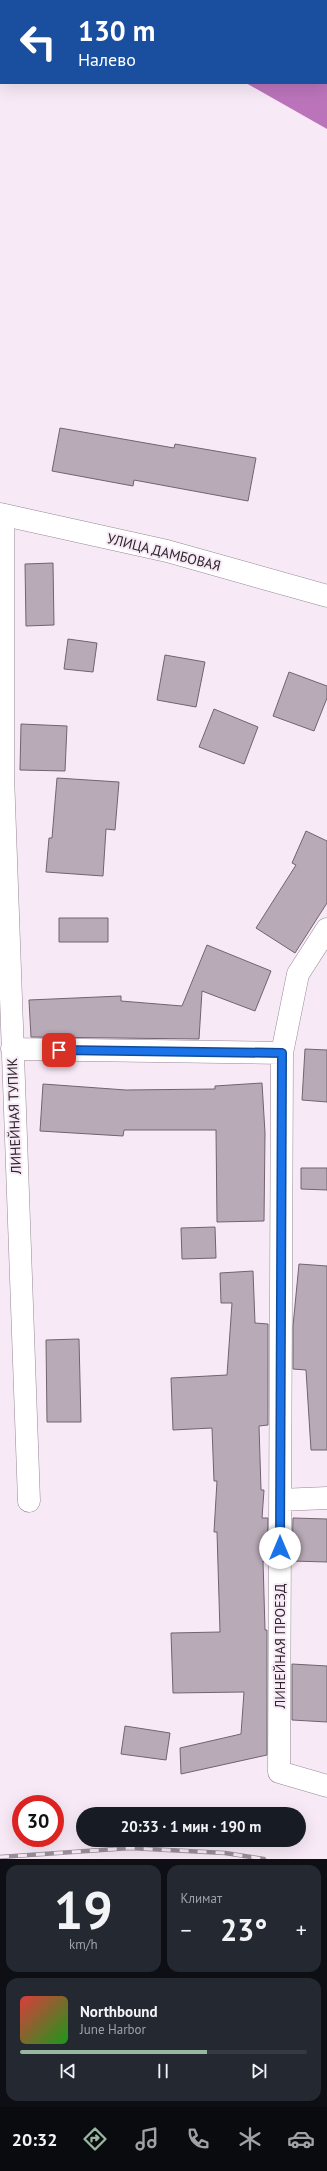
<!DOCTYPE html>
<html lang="ru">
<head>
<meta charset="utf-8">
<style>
  body { margin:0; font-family:"PT Sans",sans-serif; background:#242831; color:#f1f3f6; height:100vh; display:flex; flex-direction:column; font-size:15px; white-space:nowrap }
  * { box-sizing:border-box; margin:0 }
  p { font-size:13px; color:#9ea1a6 }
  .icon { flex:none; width:22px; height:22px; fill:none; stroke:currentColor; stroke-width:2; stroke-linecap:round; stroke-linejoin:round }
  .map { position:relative; height:1859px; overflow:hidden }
  .side { display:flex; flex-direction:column; gap:6px; padding:6px; background:#0d0f14; flex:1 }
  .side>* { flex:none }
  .banner { position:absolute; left:0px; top:0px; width:327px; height:84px; box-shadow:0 4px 16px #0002; background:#1a4fa0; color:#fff; overflow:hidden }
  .speed { position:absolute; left:12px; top:1795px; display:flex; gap:8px; font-size:20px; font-weight:700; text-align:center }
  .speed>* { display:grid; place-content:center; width:52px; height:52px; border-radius:50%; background:#171b24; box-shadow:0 4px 16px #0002; line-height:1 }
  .speed .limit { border:6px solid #d22; background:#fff; color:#111 }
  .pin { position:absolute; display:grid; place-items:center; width:34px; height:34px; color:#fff; margin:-17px; border-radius:8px; box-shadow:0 2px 6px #0006 }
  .me { position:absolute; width:44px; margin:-22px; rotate:0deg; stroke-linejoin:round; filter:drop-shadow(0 0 3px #0008) }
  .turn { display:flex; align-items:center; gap:14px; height:84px; padding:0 12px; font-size:18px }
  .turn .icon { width:52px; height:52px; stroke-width:2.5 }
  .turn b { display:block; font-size:28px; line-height:34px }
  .big { font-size:30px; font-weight:600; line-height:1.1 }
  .side .widget { flex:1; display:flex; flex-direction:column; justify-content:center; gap:6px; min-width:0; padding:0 14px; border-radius:12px; background:#242831 }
  .side .dial { align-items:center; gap:0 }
  .dial b { font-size:52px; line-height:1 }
  .song { display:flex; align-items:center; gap:12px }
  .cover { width:48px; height:48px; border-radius:6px; background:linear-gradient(135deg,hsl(0 70% 55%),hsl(120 70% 35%)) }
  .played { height:4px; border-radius:2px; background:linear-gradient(90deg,#98b7a0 65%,#363941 65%) }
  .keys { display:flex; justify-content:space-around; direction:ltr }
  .heat { display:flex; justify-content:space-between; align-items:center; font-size:22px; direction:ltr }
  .side .tiles { flex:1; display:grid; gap:6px; grid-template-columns:1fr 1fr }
  .widget:last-child { grid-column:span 2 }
  .trip { position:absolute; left:76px; top:1807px; width:230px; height:40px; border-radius:20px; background:#171b24; box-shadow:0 4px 16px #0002; font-weight:600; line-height:40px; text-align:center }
  .tab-bar { display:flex; height:64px; justify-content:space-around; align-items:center; background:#090b0e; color:#9ea1a6 }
  .tab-bar .icon { width:28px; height:28px }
  .tab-bar .current { color:#98b7a0 }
  .tab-bar b { font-size:18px; color:#f1f3f6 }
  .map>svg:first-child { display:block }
  .water { fill:#bb74ba }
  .building { fill:#b8aab7; stroke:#716470 }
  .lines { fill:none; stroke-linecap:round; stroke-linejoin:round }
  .street-casing { stroke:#958894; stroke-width:23 }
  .secondary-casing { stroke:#958894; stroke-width:23 }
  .street { stroke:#fff; stroke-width:22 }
  .secondary { stroke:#fff; stroke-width:22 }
  .rail-casing { stroke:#988e97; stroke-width:4.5 }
  .rail { stroke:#f8e9f7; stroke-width:3; stroke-dasharray:9; stroke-linecap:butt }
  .route-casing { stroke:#114b97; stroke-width:10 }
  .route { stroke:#1a73e8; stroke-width:7 }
  .labels { text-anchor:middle; stroke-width:4; stroke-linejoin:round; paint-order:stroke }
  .street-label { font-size:14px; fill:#2c262b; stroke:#f8e9f7 }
</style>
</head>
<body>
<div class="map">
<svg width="327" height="1859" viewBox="0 0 327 1859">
  <rect width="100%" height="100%" fill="#f8e9f7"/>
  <path class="water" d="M 98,0 L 327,0 L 327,129 L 246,83 L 326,83 L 326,1 Z"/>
  <path class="building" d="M 60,428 L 174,448 L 175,444 L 256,458 L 248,501 L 134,480 L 133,486 L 52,471 Z
    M 53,563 L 54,625 L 26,626 L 25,564 Z
    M 68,639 L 97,643 L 93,672 L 64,669 Z
    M 165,655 L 205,662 L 196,707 L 157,700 Z
    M 289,672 L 327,686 L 327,698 L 314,731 L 273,716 Z
    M 214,709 L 258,727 L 244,764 L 199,747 Z
    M 21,724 L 67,726 L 65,771 L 20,770 Z
    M 57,778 L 119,782 L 115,830 L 106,829 L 103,876 L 46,872 L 49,838 L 52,838 Z
    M 306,831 L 327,841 L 327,903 L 295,953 L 256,928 L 296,865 L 292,863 Z
    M 59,918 L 108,918 L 108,942 L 59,942 Z
    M 207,945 L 271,971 L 255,1011 L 202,991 L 199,1039 L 31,1037 L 29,1000 L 121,996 L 121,1001 L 182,1006 Z
    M 305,1049 L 327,1050 L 327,1102 L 302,1100 Z
    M 262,1083 L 265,1133 L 264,1221 L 217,1222 L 216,1130 L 124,1130 L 123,1136 L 40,1131 L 43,1084 L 126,1090 L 215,1089 L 215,1086 Z
    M 301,1168 L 327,1168 L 327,1190 L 301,1189 Z
    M 215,1227 L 216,1258 L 182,1259 L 181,1228 Z
    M 299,1264 L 327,1266 L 327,1450 L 311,1450 L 306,1370 L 293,1369 L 293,1326 Z
    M 253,1271 L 255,1323 L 268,1324 L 268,1425 L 259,1426 L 261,1490 L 264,1490 L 262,1518 L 268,1518 L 267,1561 L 263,1561 L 265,1630 L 267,1630 L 267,1755 L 181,1774 L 180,1748 L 241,1734 L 244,1692 L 173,1693 L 171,1633 L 220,1632 L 217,1532 L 214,1532 L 217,1481 L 214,1481 L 212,1428 L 173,1430 L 171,1378 L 227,1375 L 232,1303 L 221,1303 L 220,1273 Z
    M 79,1339 L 81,1422 L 47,1422 L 46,1340 Z
    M 293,1518 L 327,1519 L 327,1562 L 292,1561 Z
    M 292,1664 L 327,1666 L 327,1722 L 292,1720 Z
    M 125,1726 L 170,1733 L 166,1760 L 121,1754 Z"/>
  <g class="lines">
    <g class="street-casing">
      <path id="street" d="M 3,515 L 3,775 L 29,1501
        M 327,929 L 298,974 L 282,1053 L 279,1772 L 327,1786
        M 12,1049 L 282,1053
        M 280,1500 L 327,1498"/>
    </g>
    <g class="secondary-casing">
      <path id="secondary" d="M 0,514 L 167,551 L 327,596"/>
    </g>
    <use href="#street" class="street"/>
    <use href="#secondary" class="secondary"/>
    <g class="rail-casing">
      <path id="rail" d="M 0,1857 L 130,1848 L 225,1853 L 264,1859"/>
    </g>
    <use href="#rail" class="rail"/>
  </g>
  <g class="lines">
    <g class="route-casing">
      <path id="route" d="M 59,1050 L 282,1053 L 280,1548"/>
    </g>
    <use href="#route" class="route"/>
  </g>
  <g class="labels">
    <g class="street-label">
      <text transform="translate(164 552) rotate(14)" y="5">УЛИЦА ДАМБОВАЯ</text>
      <text transform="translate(14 1116) rotate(-92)" y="5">ЛИНЕЙНАЯ ТУПИК</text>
      <text transform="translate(280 1646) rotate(-90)" y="5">ЛИНЕЙНАЯ ПРОЕЗД</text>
    </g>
  </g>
</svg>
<div class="speed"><div class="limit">30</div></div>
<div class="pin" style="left:59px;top:1050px;background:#d93025"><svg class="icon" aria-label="arrive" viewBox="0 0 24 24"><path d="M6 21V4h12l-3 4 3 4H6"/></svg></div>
<svg class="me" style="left:280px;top:1548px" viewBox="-20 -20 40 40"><circle r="19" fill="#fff"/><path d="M0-13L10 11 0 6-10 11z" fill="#1a73e8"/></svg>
<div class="trip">20:33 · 1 мин · 190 m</div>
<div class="banner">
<div class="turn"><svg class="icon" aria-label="left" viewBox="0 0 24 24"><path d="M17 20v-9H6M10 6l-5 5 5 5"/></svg><div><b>130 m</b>Налево</div></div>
</div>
</div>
<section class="side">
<div class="tiles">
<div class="widget dial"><b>19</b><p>km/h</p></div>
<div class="widget"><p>Климат</p>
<div class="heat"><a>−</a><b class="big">23°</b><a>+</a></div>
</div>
<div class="widget">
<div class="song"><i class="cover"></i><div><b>Northbound</b><p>June Harbor</p></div></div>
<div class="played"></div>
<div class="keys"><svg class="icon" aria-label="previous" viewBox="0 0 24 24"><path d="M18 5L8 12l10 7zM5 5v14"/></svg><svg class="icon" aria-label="pause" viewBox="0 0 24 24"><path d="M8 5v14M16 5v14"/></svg><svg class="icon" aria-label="next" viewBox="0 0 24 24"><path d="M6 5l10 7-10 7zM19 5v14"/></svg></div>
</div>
</div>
</section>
<nav class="tab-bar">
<b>20:32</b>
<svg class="icon current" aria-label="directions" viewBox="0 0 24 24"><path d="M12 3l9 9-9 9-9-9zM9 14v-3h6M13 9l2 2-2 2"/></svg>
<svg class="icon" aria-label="music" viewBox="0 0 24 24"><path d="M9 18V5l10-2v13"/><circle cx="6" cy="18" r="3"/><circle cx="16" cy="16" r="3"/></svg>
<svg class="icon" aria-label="phone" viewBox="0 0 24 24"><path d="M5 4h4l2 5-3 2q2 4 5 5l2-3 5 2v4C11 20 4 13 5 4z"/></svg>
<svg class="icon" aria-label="climate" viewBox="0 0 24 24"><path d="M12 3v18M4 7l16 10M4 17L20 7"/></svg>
<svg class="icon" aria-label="car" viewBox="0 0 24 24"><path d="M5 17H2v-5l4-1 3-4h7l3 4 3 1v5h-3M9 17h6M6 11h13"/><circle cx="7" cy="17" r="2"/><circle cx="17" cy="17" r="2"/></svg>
</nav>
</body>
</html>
